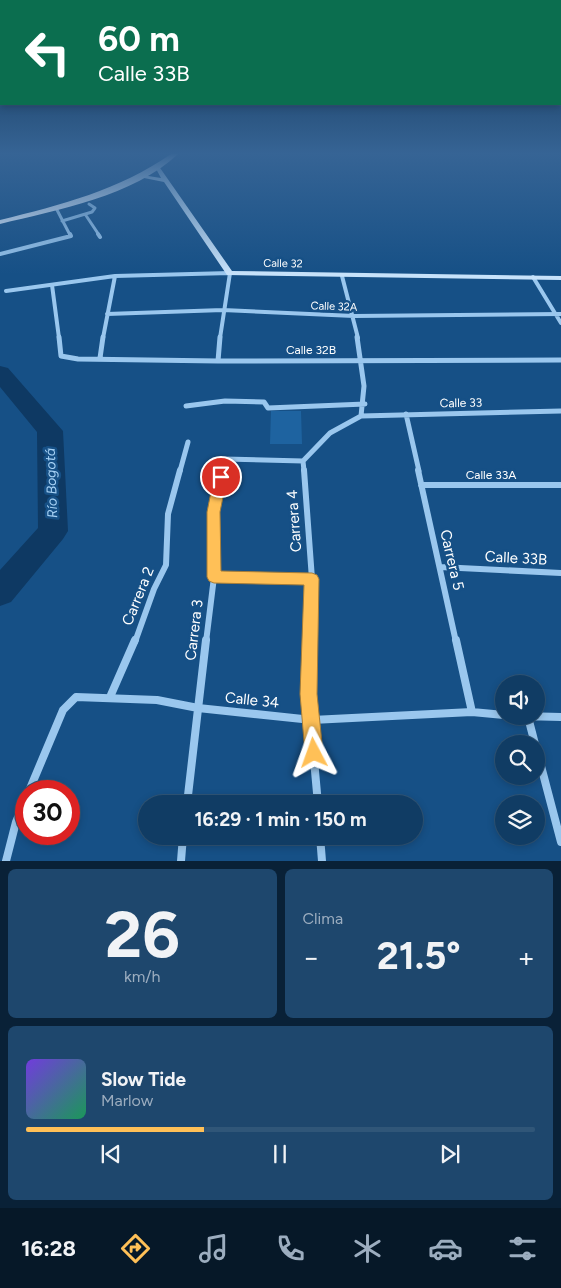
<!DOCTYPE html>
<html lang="es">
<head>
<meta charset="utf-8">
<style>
  body { margin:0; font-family:Figtree,sans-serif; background:#1e476d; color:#f1f3f6; height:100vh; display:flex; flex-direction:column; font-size:19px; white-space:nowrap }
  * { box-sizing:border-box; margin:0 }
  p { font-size:16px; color:#9cadbf }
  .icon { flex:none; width:28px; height:28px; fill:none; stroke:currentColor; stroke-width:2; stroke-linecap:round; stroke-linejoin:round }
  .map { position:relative; height:861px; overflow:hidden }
  .sheet { display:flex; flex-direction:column; gap:8px; padding:8px; background:#092137; flex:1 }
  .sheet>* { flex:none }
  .guide { position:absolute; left:0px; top:0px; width:561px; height:105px; box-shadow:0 2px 8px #0003,0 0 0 1px #305678; background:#0b6e4f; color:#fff; overflow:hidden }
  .buttons { position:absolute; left:495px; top:675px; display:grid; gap:10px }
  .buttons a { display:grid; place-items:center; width:50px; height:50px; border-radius:50%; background:#103c64; box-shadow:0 2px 8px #0003,0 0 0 1px #305678; font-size:25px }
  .speed { position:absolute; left:15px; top:780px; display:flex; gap:10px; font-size:25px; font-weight:700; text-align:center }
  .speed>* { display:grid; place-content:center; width:65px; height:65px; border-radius:50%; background:#103c64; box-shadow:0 2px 8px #0003,0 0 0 1px #305678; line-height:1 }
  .speed .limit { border:8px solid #d22; background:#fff; color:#111 }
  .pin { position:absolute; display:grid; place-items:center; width:42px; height:42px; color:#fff; margin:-21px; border:2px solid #fff; border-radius:50%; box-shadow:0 1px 5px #0007 }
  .me { position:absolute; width:55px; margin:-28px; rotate:356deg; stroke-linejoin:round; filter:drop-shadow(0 0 4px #0008) }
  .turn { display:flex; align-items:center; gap:18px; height:105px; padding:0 15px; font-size:22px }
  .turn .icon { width:65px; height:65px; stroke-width:2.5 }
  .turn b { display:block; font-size:35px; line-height:42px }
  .big { font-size:38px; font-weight:700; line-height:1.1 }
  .sheet .widget { flex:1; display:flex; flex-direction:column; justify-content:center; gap:8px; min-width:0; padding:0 18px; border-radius:8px; background:#1e476d }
  .sheet .dial { align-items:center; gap:0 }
  .dial b { font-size:65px; line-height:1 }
  .song { display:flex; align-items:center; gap:15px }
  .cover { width:60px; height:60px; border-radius:8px; background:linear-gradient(135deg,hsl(260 70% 55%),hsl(150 70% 35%)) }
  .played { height:5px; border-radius:2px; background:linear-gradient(90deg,#ffc057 35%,#305678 35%) }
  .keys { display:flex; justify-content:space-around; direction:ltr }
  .heat { display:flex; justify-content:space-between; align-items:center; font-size:28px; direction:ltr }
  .sheet .tiles { flex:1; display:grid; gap:8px; grid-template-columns:1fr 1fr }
  .widget:last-child { grid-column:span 2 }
  .trip { position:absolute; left:138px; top:795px; width:285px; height:50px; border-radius:25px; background:#103c64; box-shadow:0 2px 8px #0003,0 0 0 1px #305678; font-weight:700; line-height:50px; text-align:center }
  .dock { display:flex; height:80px; justify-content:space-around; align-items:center; background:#061828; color:#9cadbf }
  .dock .icon { width:35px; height:35px }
  .dock .on { color:#ffc057 }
  .dock b { font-size:22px; color:#f1f3f6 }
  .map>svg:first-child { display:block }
  .green { fill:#1e63a0 }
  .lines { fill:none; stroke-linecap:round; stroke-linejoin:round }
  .river { fill:#0e3963; fill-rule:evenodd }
  .street-far4 { stroke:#9ac7ee; stroke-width:3 }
  .street-far3 { stroke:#9ac7ee; stroke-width:4 }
  .street-far2 { stroke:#9ac7ee; stroke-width:5 }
  .street-far1 { stroke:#9ac7ee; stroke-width:6 }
  .street { stroke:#9ac7ee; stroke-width:8 }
  .secondary { fill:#c7e2fa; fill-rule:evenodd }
  .primary { fill:#e1efff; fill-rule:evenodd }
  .route { fill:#ffc057; stroke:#a67d39 }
  .labels { text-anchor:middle; stroke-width:5; stroke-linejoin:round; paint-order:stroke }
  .far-street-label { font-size:11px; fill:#fff; stroke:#165086 }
  .street-label { font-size:12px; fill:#fff; stroke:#165086 }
  .water-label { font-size:14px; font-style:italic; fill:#a6d1f5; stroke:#165086 }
  .near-street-label { font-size:15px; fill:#fff; stroke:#165086 }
</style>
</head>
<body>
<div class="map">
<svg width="561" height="861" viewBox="0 0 561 861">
  <rect width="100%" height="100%" fill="#165086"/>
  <path class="green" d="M 271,411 L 301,411 L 302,444 L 270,444 Z"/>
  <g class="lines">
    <path class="river" d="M 0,366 L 8,368 L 63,431 L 68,531 L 63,539 L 11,602 L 0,606 L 0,570 L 38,528 L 37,432 L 0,387 Z"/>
    <path class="street-far4" d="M 56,208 L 70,235
      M 85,214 L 99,235
      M 62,221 L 92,212 L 95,208 L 89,204"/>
    <path class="street-far3" d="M 98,234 L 100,237
      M 0,254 L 71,236 L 70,234
      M 342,276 L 358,338
      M 533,277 L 561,323
      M 52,285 L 59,338
      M 6,291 L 115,276 L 230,273 L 220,338
      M 107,314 L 223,310 L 354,316 L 561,314
      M 103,338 L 115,276"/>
    <path class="street-far2" d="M 59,337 L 61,356 L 78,359 L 218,361 L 561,360
      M 357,337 L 364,386 L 361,416
      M 100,358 L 103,337
      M 218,361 L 220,337
      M 186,406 L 225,401 L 264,402 L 268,408 L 365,404
      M 406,414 L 419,471
      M 180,471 L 188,442
      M 222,471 L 224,459 L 303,461
      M 304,471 L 303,461 L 330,433 L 361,416 L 561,411"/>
    <path class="street-far1" d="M 304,470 L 312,579 L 310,642
      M 418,470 L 456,642
      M 421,485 L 561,485
      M 440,567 L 561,573
      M 214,577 L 312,579
      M 135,642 L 154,589 L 166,565 L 168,514 L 180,470
      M 206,642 L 214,577 L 214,513 L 222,470"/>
    <path class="street" d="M 310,640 L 308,694 L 318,804
      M 456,640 L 472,712
      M 110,697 L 135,640
      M 521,716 L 561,717
      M 528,717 L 535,744
      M 536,747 L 561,842
      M 29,791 L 63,710 L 76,697 L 157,700 L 198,708 L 312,720 L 472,712 L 504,715
      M 187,804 L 206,640
      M 320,836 L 322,861
      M 6,861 L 16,822 L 26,798
      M 181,861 L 183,836"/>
    <path class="secondary" d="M 154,165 L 158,165 L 232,271 L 561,276 L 561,280 L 227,275 L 164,182 L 139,177 L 142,175 L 161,178 Z"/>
    <path class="primary" d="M 171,154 L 178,154 C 134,196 57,210 0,224 L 0,220 C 61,205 119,190 171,154 Z"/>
  </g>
  <linearGradient id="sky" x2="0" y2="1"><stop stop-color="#0c2c4a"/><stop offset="0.56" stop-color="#366495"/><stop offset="1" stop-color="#366495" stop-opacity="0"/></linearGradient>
  <rect width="561" height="274" fill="url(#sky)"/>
  <path class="route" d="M 221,473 L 227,477 L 220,512 L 221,571 L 312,573 L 317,575 L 319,579 L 317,694 L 323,753 L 320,760 L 314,762 L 308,760 L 305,753 L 300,694 L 304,585 L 214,583 L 209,581 L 207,577 L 207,512 L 214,477 Z"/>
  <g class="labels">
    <g class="far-street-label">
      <text transform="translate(283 263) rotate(1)" y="4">Calle 32</text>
      <text transform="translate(334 306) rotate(2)" y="4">Calle 32A</text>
    </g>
    <g class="street-label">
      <text x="311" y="354">Calle 32B</text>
      <text transform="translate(461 403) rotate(-1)" y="4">Calle 33</text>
      <text x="491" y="479">Calle 33A</text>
    </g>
    <g class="water-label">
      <text transform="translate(51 483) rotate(-92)" y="5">Río Bogotá</text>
    </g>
    <g class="near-street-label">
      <text transform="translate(294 521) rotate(-94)" y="5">Carrera 4</text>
      <text transform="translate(516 558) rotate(3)" y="5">Calle 33B</text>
      <text transform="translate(452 560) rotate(77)" y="5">Carrera 5</text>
      <text transform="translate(138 596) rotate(-68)" y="5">Carrera 2</text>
      <text transform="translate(194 630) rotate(-83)" y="5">Carrera 3</text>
      <text transform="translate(252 700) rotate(6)" y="5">Calle 34</text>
    </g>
  </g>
</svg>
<div class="buttons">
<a><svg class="icon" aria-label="sound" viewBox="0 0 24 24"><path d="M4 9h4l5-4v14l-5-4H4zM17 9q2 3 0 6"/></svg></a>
<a><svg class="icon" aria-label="search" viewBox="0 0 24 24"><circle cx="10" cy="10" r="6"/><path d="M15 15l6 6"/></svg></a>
<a><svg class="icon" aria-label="layers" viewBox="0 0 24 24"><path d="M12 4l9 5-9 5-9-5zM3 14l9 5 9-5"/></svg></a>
</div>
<div class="speed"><div class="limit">30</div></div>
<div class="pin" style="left:221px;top:477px;background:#d93025"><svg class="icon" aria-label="arrive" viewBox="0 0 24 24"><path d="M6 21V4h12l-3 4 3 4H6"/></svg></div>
<svg class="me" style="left:314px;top:753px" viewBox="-20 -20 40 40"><path d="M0-17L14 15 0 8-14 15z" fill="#ffc057" stroke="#fff" stroke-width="4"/></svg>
<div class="trip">16:29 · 1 min · 150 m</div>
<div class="guide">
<div class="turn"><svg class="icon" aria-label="left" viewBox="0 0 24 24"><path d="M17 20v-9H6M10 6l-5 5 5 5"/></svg><div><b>60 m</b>Calle 33B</div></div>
</div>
</div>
<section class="sheet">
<div class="tiles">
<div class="widget dial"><b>26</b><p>km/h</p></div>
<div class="widget"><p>Clima</p>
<div class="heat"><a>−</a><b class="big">21.5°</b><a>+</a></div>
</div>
<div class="widget">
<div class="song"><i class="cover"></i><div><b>Slow Tide</b><p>Marlow</p></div></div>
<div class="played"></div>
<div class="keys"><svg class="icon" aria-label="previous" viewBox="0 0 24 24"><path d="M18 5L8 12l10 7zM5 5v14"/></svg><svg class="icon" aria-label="pause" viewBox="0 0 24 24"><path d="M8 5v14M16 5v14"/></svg><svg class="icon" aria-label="next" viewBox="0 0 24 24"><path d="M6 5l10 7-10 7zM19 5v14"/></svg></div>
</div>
</div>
</section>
<nav class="dock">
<b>16:28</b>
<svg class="icon on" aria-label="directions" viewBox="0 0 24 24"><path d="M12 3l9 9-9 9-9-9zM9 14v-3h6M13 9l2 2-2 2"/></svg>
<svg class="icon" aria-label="music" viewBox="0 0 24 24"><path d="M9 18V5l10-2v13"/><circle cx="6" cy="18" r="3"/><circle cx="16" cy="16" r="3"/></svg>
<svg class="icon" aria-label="phone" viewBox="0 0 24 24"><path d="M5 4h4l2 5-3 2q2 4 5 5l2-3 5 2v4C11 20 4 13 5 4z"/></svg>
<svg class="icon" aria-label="climate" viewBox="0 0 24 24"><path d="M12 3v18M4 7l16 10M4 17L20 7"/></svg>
<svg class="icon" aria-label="car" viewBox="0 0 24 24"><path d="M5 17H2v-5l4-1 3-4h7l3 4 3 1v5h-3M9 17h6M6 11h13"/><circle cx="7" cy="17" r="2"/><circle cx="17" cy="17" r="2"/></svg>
<svg class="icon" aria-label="filters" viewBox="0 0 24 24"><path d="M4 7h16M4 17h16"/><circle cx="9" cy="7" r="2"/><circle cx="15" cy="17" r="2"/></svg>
</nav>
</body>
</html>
